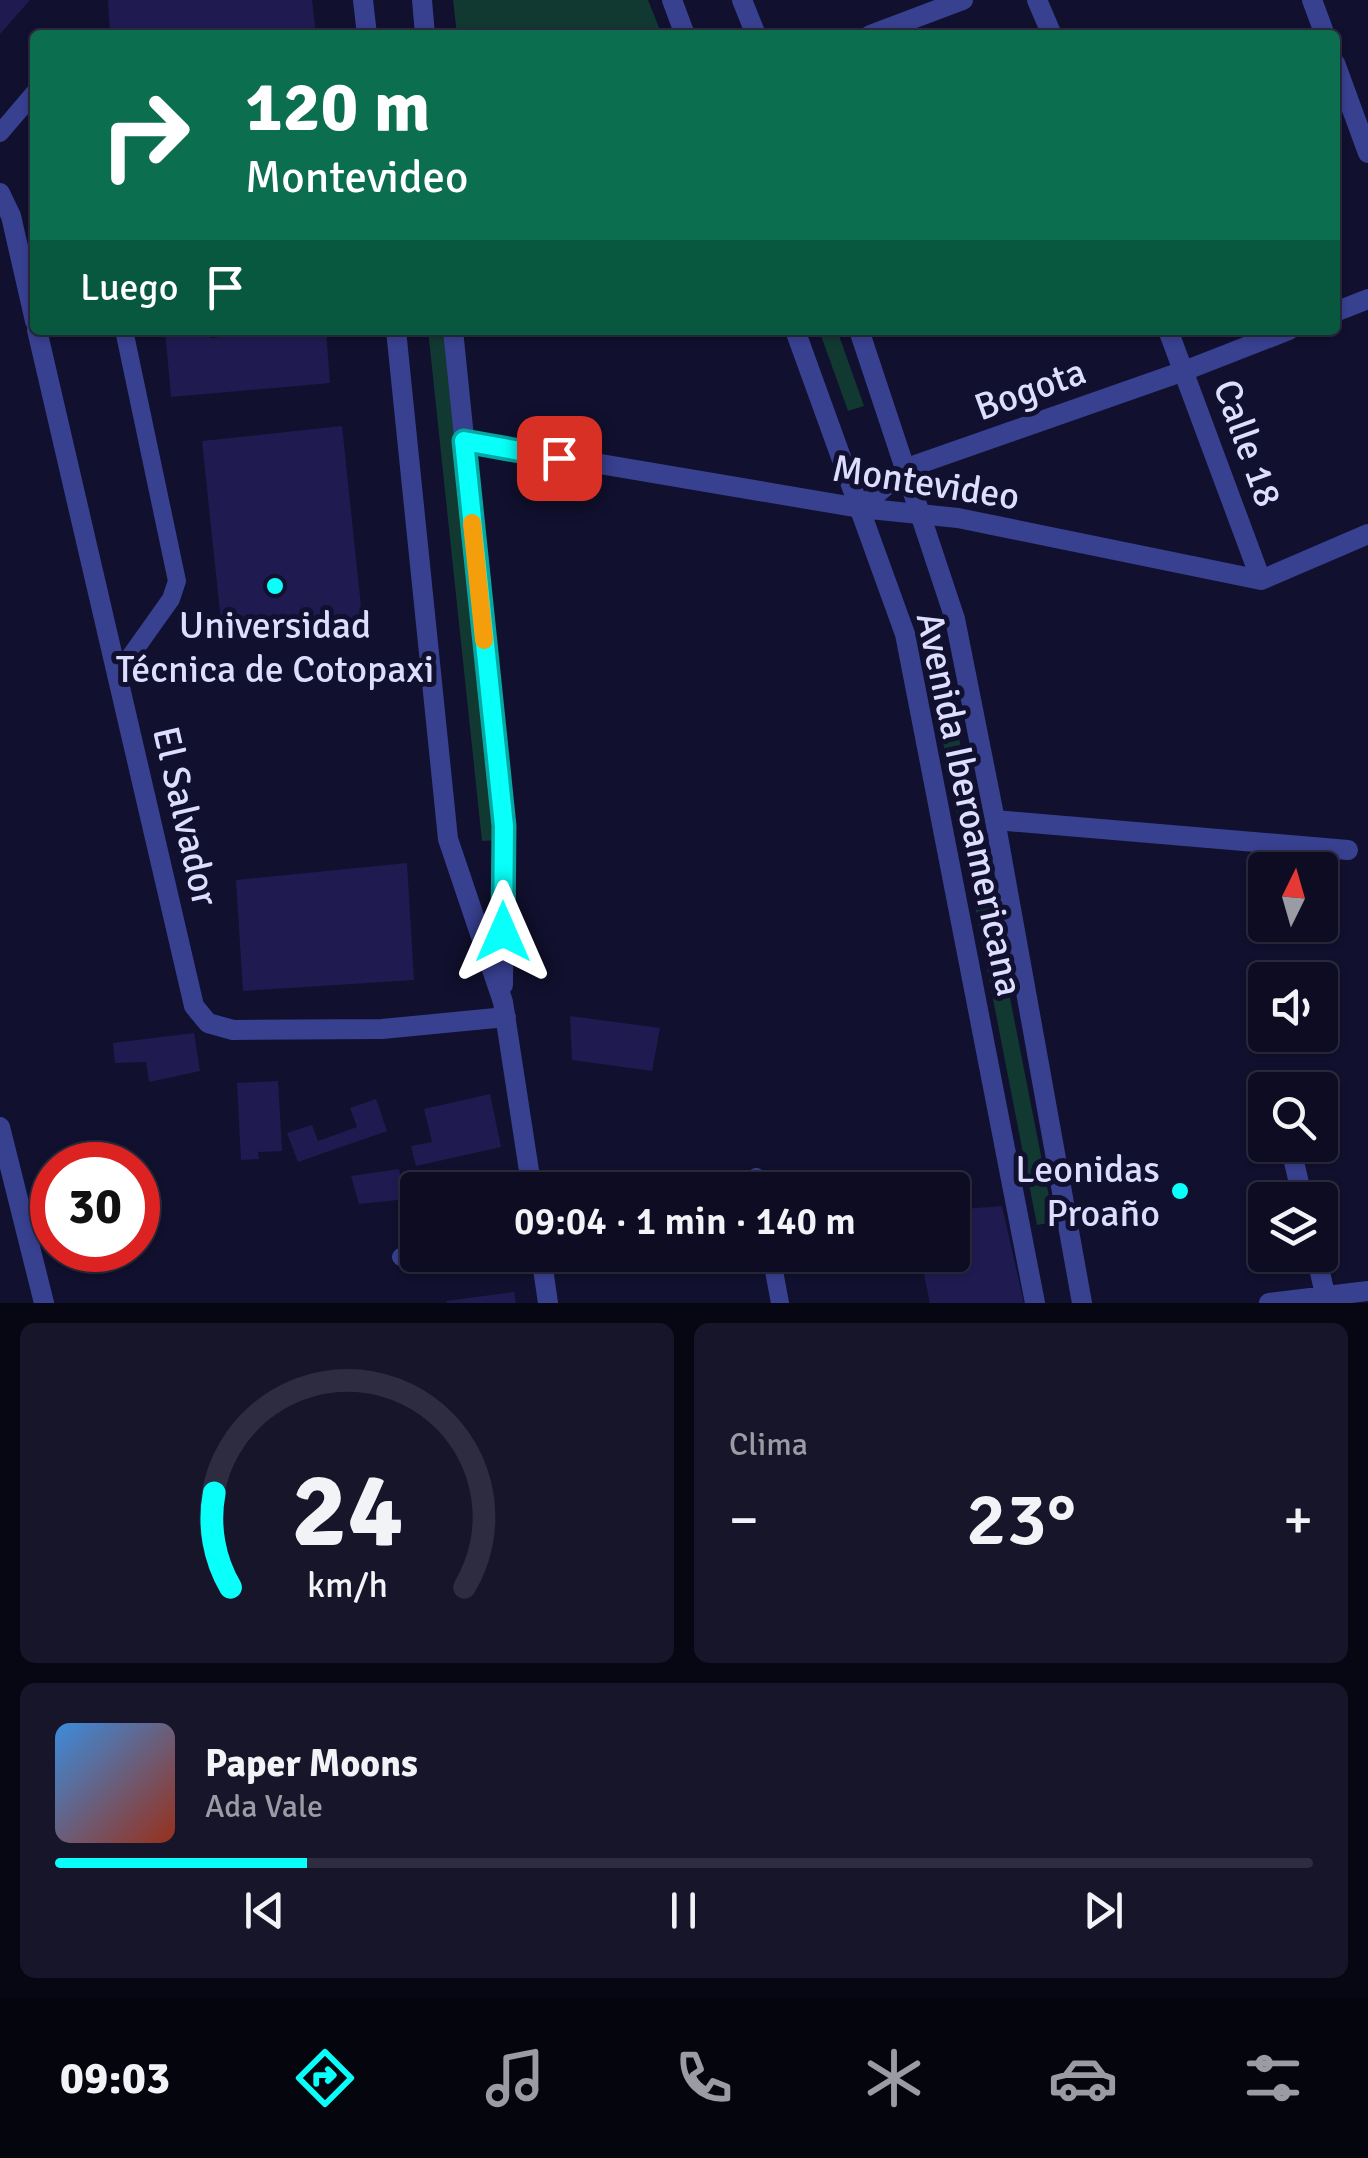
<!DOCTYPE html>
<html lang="es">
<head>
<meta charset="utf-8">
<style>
  body { margin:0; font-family:Signika,sans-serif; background:#16152a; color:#f1f3f6; height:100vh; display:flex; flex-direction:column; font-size:38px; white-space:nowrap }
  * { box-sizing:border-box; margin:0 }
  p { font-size:32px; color:#9a9ba5 }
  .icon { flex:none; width:55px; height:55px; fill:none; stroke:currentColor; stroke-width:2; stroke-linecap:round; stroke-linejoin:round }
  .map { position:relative; height:1303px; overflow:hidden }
  .sheet { display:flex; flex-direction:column; gap:20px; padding:20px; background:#070713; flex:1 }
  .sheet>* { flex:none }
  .guide { position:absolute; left:30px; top:30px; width:1310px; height:305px; border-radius:10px; box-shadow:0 2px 8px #0004,0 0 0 2px #2d2c40; background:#0b6e4f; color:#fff; overflow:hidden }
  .needle { width:65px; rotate:5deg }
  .controls { position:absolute; left:1248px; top:852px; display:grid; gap:20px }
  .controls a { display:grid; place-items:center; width:90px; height:90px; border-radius:10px; background:#0d0c22; box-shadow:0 2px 8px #0004,0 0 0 2px #2d2c40; font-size:50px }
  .speed { position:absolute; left:30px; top:1142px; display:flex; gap:20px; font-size:50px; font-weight:700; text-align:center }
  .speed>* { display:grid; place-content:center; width:130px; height:130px; border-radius:50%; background:#0d0c22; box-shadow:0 2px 8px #0004,0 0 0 2px #2d2c40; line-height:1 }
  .speed .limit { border:15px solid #d22; background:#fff; color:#111 }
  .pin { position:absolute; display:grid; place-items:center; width:85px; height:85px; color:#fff; margin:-42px; border-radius:20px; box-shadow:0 5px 15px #0006 }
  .me { position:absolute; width:110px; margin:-55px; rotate:0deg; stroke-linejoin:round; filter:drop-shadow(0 0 8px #0008) }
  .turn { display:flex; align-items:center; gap:35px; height:210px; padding:0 50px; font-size:45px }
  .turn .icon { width:130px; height:130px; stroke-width:2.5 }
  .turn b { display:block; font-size:70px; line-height:85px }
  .then { display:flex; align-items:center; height:95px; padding:0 50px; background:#0003; gap:20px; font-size:38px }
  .big { font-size:75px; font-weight:600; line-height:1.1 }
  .sheet .tile { flex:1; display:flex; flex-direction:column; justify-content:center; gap:15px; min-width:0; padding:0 35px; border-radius:15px; background:#16152a }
  .sheet .dial { align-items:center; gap:0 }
  .dial svg { height:260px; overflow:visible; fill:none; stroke:#2d2c40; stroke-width:7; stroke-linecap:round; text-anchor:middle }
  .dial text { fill:#f1f3f6; stroke:none }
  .song { display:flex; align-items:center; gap:30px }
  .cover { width:120px; height:120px; border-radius:15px; background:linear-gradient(135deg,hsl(210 70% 55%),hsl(10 70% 35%)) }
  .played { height:10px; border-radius:5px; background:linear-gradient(90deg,#09fff9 20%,#2d2c40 20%) }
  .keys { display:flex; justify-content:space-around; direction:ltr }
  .heat { display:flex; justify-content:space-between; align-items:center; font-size:55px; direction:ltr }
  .sheet .tiles { flex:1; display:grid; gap:20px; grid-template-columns:1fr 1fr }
  .tile:last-child { grid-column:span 2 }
  .trip { position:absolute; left:400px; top:1172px; width:570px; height:100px; border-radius:10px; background:#0d0c22; box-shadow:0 2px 8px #0004,0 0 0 2px #2d2c40; font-weight:600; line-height:100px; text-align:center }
  .menu { display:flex; height:160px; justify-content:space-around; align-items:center; background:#05050e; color:#9a9ba5 }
  .menu .icon { width:70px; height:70px }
  .menu .active { color:#09fff9 }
  .menu b { font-size:45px; color:#f1f3f6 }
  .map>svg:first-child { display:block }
  .green { fill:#123832 }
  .building { fill:#1f1b50 }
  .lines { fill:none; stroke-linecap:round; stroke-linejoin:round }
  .service { stroke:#384090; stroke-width:18 }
  .minor { stroke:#384090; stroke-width:20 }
  .tertiary { stroke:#384090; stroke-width:20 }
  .route-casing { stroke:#06a6a2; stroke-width:25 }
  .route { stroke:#09fff9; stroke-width:18 }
  .slow { stroke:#f59e0b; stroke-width:18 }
  .poi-dot { fill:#09fff9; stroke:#11102e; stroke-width:4 }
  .labels { text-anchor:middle; stroke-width:10; stroke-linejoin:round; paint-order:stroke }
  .street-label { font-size:38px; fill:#ddf; stroke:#11102e }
  .poi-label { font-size:38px; fill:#ddf; stroke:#11102e }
</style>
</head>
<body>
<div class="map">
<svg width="1368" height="1303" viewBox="0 0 1368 1303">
  <rect width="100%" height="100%" fill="#11102e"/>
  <path class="green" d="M 453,0 L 648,0 L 662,35 L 457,35 Z
    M 428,330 L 445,330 L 498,840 L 482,841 Z
    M 819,330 L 837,330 L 864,406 L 848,411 Z
    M 935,616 L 1054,1222 L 1037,1225 L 919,619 Z"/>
  <path class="building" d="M 0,0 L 30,0 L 0,34 Z
    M 108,0 L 312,0 L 316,35 L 110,35 Z
    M 165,330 L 210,330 L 211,338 L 285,330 L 326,330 L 330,383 L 171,397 Z
    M 342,426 L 362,616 L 293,639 L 222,631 L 202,441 Z
    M 407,863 L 414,980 L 243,991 L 236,880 Z
    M 570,1016 L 660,1028 L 652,1071 L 572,1060 Z
    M 194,1033 L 200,1071 L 149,1082 L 146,1062 L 115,1063 L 113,1043 Z
    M 278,1081 L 282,1151 L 258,1152 L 259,1159 L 241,1160 L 237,1083 Z
    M 490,1094 L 501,1147 L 416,1166 L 411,1146 L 432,1142 L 424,1109 Z
    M 376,1099 L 387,1131 L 298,1162 L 287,1133 L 312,1125 L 318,1141 L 357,1127 L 350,1108 Z
    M 399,1169 L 407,1199 L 359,1204 L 351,1176 Z
    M 1002,1206 L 1024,1303 L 930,1303 L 920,1255 L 952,1255 L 955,1244 L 952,1210 Z
    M 514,1292 L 516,1303 L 447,1303 L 446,1301 Z"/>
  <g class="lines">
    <path class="service" d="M 0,133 L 35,92
      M 117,675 L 171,599 L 177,581 L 124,330
      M 756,1177 L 759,1190
      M 771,1255 L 780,1303
      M 401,1257 L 419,1255"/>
    <path class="minor" d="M 363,0 L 367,35
      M 422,0 L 425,35
      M 1037,0 L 1052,35
      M 1312,0 L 1325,35
      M 870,35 L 963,0
      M 1335,63 L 1368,153
      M 0,193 L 11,216 L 35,321
      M 1335,312 L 1368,299
      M 37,330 L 194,1006 L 208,1023 L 233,1030 L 382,1029 L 506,1017
      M 396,330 L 448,839 L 503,1002 L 532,1190
      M 453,330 L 504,826 L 503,985
      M 1168,330 L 1261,580
      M 464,441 L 860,508 L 958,518 L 1261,580 L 1368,534
      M 860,508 L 907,468 L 1184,371 L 1289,330
      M 995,820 L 1348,850
      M 0,1127 L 44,1303
      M 1290,1145 L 1303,1200
      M 541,1255 L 548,1303
      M 1316,1255 L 1327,1303
      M 1269,1303 L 1368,1291"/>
    <path class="tertiary" d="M 672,0 L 685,35
      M 742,0 L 756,35
      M 795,330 L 905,634 L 1035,1303
      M 859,330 L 955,619 L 995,820 L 1082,1303"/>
  </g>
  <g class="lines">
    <g class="route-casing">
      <path id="route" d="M 503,932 L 504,826 L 464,441 L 559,458"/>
    </g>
    <use href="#route" class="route"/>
    <path class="slow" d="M 472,523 L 484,640"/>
  </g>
  <g class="poi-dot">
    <circle cx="275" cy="586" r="10"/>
    <circle cx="1180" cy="1191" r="10"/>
  </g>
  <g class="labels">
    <g class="street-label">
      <text transform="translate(1030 389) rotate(-20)" y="13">Bogota</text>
      <text transform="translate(1248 443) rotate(70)" y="13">Calle 18</text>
      <text transform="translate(926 482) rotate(9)" y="13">Montevideo</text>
      <text transform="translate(970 804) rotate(78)" y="13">Avenida Iberoamericana</text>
      <text transform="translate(186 816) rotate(77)" y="13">El Salvador</text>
    </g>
    <g class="poi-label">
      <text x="275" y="638">Universidad<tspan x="275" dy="44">Técnica de Cotopaxi</tspan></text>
      <text x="1160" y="1182" text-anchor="end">Leonidas<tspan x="1160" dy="44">Proaño</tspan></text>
    </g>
  </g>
</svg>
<div class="controls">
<a><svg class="needle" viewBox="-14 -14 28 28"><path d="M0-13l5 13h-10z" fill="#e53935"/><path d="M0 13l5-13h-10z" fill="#9a9ba5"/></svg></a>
<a><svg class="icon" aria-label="sound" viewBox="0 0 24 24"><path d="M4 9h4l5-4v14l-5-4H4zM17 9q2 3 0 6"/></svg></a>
<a><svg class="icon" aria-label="search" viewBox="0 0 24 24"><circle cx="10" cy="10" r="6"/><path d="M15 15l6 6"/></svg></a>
<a><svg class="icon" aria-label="layers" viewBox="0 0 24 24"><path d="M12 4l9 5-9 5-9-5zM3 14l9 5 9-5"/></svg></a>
</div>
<div class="speed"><div class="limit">30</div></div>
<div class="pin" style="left:559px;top:458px;background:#d93025"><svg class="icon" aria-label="arrive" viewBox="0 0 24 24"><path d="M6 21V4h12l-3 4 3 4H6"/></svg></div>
<svg class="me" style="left:503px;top:932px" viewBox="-20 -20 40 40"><path d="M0-17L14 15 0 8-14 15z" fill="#09fff9" stroke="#fff" stroke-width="4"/></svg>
<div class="trip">09:04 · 1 min · 140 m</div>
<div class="guide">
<div class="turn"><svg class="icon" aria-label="right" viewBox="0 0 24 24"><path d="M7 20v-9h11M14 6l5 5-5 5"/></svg><div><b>120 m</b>Montevideo</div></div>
<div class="then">Luego<svg class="icon" aria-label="arrive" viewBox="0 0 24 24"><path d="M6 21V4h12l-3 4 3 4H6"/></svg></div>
</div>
</div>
<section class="sheet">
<div class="tiles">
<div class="tile dial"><svg viewBox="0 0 100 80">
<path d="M14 69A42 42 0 1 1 86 69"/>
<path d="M14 69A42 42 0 0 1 9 40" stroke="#09fff9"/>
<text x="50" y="56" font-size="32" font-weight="700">24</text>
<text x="50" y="72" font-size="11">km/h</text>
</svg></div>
<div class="tile"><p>Clima</p>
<div class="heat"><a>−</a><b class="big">23°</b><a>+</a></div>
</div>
<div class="tile">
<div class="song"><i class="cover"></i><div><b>Paper Moons</b><p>Ada Vale</p></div></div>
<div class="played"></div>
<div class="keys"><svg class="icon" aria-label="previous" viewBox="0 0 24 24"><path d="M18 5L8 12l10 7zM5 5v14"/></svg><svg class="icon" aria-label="pause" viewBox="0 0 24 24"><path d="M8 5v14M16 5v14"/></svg><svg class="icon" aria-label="next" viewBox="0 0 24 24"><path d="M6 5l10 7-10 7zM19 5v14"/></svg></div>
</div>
</div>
</section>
<nav class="menu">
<b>09:03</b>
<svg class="icon active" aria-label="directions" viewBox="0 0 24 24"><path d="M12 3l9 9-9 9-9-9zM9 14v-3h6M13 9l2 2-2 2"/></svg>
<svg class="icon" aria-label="music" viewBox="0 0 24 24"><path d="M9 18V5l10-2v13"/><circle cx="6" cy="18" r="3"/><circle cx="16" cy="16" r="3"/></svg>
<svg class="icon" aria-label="phone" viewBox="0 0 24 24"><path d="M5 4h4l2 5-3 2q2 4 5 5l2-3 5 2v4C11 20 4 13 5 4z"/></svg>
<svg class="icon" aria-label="climate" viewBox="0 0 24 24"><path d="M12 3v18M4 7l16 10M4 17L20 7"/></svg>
<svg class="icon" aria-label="car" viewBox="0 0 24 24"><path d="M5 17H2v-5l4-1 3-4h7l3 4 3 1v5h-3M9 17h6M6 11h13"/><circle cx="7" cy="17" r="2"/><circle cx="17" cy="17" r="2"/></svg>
<svg class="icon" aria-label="filters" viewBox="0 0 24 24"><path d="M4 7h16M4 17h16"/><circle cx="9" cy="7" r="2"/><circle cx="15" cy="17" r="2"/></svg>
</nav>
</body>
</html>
